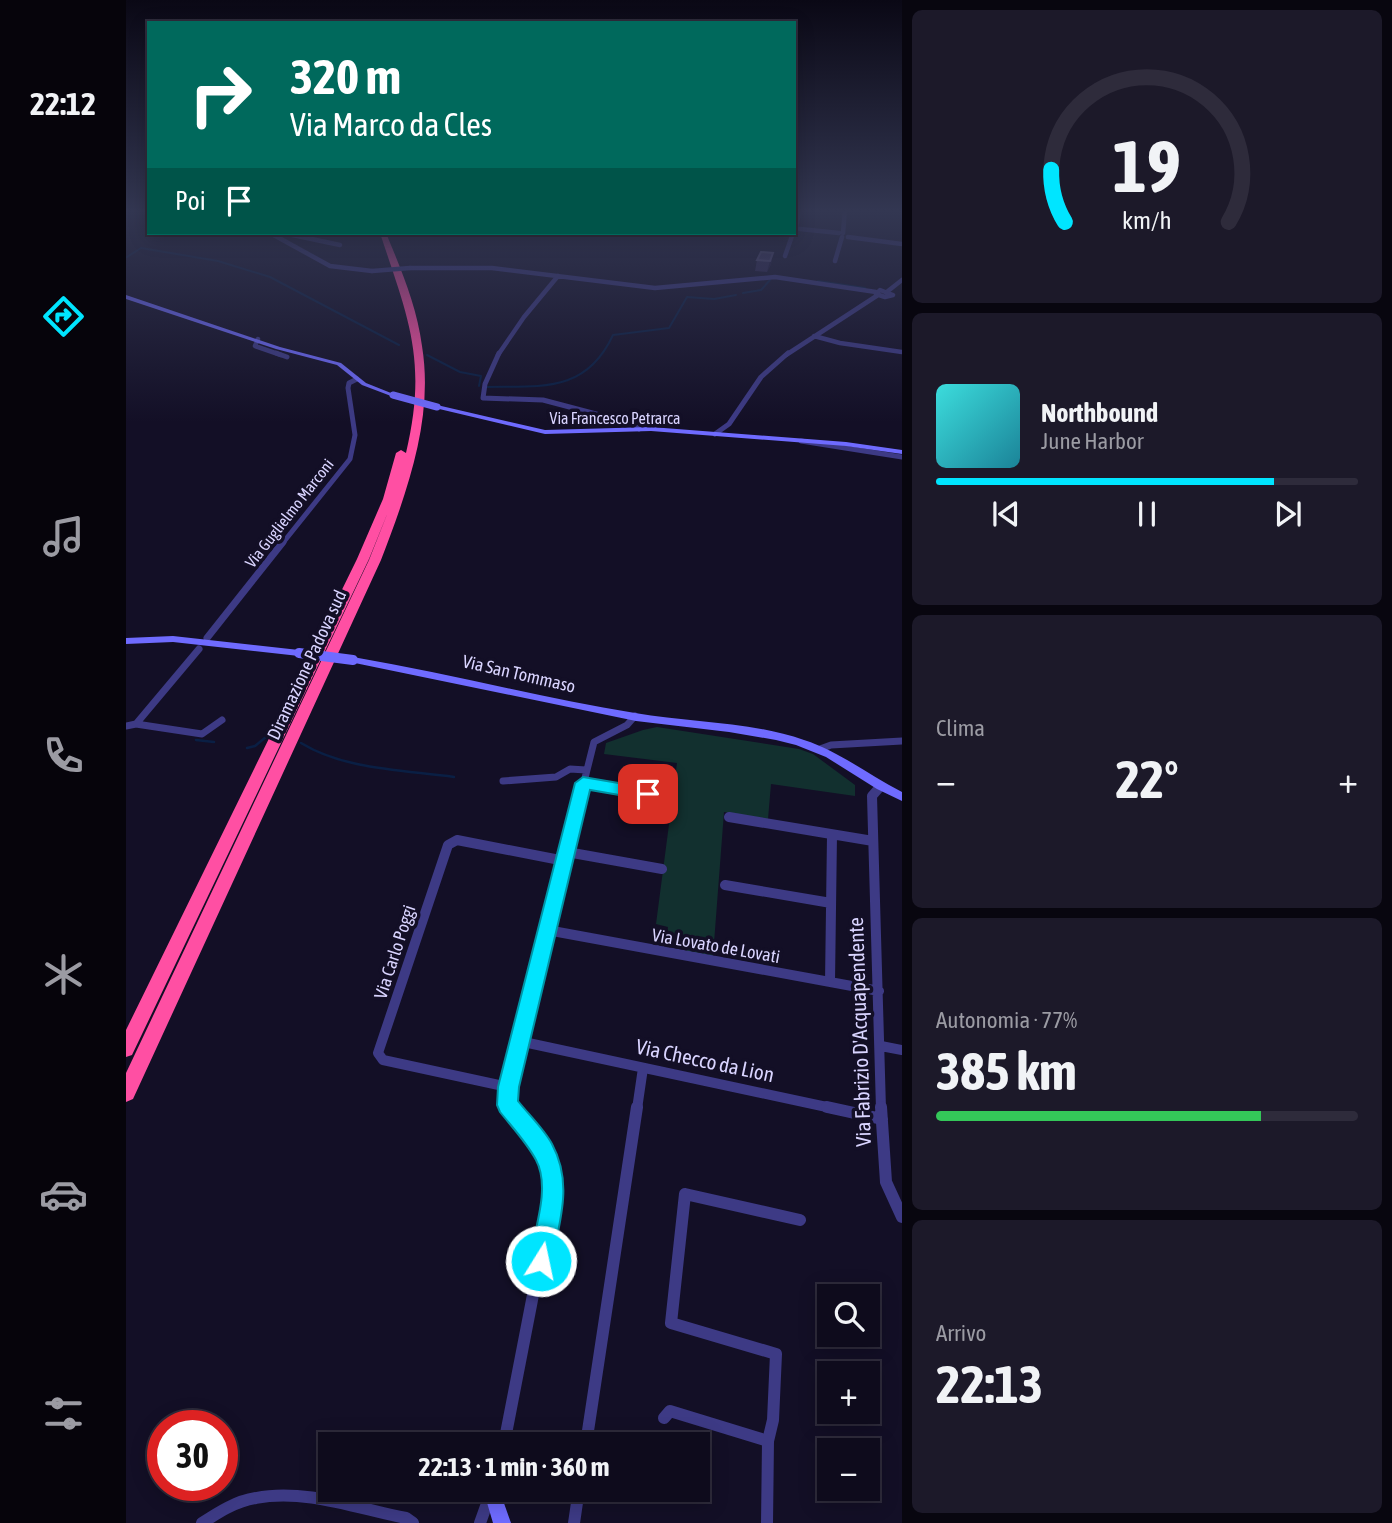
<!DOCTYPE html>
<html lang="it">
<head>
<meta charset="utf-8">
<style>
  body { margin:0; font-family:"Asap Condensed",sans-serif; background:#1c1929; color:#f1f3f6; height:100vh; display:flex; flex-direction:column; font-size:26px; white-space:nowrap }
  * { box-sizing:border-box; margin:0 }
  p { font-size:23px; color:#9b9ba3 }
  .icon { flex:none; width:38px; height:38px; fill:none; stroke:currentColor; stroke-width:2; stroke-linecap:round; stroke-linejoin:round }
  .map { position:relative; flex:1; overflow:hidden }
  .sheet { display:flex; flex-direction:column; gap:10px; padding:10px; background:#08060f; width:490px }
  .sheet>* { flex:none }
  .hud { position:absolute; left:21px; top:21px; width:649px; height:214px; border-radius:0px; box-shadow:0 4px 18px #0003,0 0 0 2px #2e2b3b; background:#00695c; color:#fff; overflow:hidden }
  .buttons { position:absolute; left:691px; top:1284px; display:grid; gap:14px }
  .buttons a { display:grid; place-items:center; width:63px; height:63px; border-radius:0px; background:#0e0b1c; box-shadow:0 4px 18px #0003,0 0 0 2px #2e2b3b; font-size:35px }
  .speed { position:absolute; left:21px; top:1410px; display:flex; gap:14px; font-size:35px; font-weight:700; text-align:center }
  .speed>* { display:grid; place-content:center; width:91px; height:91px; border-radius:50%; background:#0e0b1c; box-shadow:0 4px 18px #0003,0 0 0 2px #2e2b3b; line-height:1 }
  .speed .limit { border:10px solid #d22; background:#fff; color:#111 }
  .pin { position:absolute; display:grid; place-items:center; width:60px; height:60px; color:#fff; margin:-30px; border-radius:14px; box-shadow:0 4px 10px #0006 }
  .me { position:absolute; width:77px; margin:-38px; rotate:10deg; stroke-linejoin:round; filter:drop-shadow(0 0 5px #0008) }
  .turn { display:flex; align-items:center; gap:24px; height:147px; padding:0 28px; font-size:32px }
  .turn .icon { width:91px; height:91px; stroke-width:2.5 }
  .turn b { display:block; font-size:49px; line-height:60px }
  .then { display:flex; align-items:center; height:66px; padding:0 28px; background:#0003; gap:14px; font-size:26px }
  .big { font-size:52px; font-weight:700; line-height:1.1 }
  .sheet .tile { flex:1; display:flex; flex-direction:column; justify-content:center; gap:10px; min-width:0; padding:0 24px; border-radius:10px; background:#1c1929 }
  .sheet .dial { align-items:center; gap:0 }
  .dial svg { height:182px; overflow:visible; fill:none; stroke:#2e2b3b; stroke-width:7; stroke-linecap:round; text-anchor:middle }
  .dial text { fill:#f1f3f6; stroke:none }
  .song { display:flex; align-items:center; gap:21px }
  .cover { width:84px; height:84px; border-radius:10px; background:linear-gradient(135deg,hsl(180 70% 55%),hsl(190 70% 35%)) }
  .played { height:7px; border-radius:4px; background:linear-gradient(90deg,#00e5ff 80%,#2e2b3b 80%) }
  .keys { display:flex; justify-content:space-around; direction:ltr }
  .heat { display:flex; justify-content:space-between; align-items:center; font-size:38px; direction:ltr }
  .charge { height:10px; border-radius:5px; background:linear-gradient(90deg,#34c759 77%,#2e2b3b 0) }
  .trip { position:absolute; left:192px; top:1432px; width:392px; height:70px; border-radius:0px; background:#0e0b1c; box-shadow:0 4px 18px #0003,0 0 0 2px #2e2b3b; font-weight:700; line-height:70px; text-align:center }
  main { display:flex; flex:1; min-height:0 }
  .tab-bar { display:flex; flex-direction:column; width:126px; justify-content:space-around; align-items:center; background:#06040b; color:#9b9ba3 }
  .tab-bar .icon { width:49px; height:49px }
  .tab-bar .current { color:#00e5ff }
  .tab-bar b { font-size:32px; color:#f1f3f6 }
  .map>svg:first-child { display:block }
  .green { fill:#12302f }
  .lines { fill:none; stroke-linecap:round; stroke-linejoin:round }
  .stream-far1 { stroke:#0a1f44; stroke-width:2 }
  .stream { stroke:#0a1f44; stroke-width:2.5 }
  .street-far4 { stroke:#3d3a85; stroke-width:4.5 }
  .street-far3 { stroke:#3d3a85; stroke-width:5 }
  .street-far2 { stroke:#3d3a85; stroke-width:7 }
  .street-far1 { stroke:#3d3a85; stroke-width:10 }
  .street { stroke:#3d3a85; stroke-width:12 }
  .secondary { fill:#6f6bff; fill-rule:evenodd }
  .highway { fill:#ff4fa3; fill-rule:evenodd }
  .street-bridge { stroke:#3d3a85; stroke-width:4.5 }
  .secondary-bridge-far1 { stroke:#6f6bff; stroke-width:7 }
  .secondary-bridge { stroke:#6f6bff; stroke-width:10 }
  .wall { fill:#312854 }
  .shaded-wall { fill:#1d163a }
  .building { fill:#433a66; stroke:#5a527e; stroke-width:2 }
  .route { fill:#00e5ff; stroke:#0095a6; stroke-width:2 }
  .labels { text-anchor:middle; stroke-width:7; stroke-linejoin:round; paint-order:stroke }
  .far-street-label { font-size:16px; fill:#d9d4ff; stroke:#130f26 }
  .street-label { font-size:18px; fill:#d9d4ff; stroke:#130f26 }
  .near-street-label { font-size:21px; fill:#d9d4ff; stroke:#130f26 }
</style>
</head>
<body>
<main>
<nav class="tab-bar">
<b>22:12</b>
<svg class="icon current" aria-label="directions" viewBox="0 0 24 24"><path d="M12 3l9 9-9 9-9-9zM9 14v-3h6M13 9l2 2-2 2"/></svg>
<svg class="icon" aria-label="music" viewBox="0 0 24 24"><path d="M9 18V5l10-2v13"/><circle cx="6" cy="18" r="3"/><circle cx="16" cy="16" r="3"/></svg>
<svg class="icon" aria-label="phone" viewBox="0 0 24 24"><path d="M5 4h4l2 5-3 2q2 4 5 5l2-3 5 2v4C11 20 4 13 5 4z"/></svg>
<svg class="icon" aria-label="climate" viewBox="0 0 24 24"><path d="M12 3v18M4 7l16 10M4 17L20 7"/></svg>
<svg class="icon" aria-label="car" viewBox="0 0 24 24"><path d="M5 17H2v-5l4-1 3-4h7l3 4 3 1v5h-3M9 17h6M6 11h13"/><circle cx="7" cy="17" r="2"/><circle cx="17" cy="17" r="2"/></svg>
<svg class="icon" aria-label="filters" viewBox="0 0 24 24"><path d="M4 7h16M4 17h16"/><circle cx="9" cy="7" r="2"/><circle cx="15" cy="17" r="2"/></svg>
</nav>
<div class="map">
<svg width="776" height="1523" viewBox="0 0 776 1523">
  <rect width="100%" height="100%" fill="#130f26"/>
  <path class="green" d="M 531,727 L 673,749 L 687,754 L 729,785 L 729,796 L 645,784 L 642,819 L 598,812 L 587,956 L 558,951 L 559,941 L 540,938 L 542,927 L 530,924 L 551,763 L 478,754 L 480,743 L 517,730 Z"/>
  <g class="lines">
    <path class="stream-far1" d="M 1,257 L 15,248 L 92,261 L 144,277 L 273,345
      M 692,281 L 739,288
      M 617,293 L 635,290 L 644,280
      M 301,355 L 334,372 L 355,376 L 353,386
      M 360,387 C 416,386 460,393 487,335 L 543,328 L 561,297 L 588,299 L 610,295"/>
    <path class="stream" d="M 70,740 L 88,742
      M 175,743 C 219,770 278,770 328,777
      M 121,748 L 129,746 L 140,737"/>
    <path class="street-far4" d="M 670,227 L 674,209
      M 674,229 L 713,233
      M 144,233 L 204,266 L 246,271
      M 157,233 L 214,245
      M 717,233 L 719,209
      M 722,237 L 776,244
      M 659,256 L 667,233
      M 709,261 L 716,237
      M 284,268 L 366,268 L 529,288 L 649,277 L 750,292
      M 754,290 L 767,295 L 759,297 L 750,294 Z
      M 762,291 L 776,280
      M 688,336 L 714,343 L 776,352
      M 132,339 L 129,346 L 155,355
      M 372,355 L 398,317 L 432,276
      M 660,355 L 752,295"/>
    <path class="street-far3" d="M 150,353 L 161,357
      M 373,353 L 359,384 L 357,398 L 417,400 L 508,424 L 513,429
      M 589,434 L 603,424 L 635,377 L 662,353
      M 675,441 L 776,457
      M 156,544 L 224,459 L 229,435 L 222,388 L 223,383 L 231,379"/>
    <path class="street-far2" d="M 81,638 L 157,542
      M 10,724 L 73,649
      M 0,726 L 10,724 L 76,734 L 96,720
      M 694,749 L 705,745 L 776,741
      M 377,781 L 430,777 L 444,769 L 460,770
      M 457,783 L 498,790
      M 456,790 L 468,742 L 501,725 L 509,716
      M 752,790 L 754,787"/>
    <path class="street-far1" d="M 487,788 L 547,798
      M 753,788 L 746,796 L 755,1109
      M 603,817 L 747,841
      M 441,852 L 536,869
      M 599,885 L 705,903
      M 421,930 L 753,991
      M 704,982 L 706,835
      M 393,1041 L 710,1109
      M 755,1046 L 776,1050
      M 382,1087 L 257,1060 L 252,1053 L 322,845 L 331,840 L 439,861
      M 384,1109 L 380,1098 L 457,788
      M 511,1109 L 517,1068"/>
    <path class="street" d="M 701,1107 L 756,1119
      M 755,1107 L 760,1182 L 776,1217
      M 538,1418 L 544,1411 L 642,1441
      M 378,1444 L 427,1192 L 418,1155 L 383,1107
      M 460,1444 L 511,1107
      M 76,1523 C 93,1512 110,1501 130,1498 C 178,1488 233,1509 280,1518 L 287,1523
      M 354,1523 L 364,1495
      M 448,1523 L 453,1489
      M 641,1523 L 642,1441 L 647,1420 L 650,1354 L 545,1323 L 559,1194 L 674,1220"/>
    <path class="secondary" d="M 0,295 L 154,347 L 215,363 L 240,383 L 270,395 L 265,396 L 236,385 L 211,365 L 150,349 L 0,299 Z
      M 311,405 L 419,430 L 525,427 L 720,442 L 776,450 L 776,454 L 720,446 L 525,431 L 419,434 L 309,408 L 309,406 Z
      M 47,636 L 173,650 L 178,653 L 173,656 L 47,642 L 0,644 L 0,638 Z
      M 227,657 C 322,673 415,698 509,713 C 565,723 624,721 678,740 C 715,752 742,775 776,792 L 776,801 L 751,789 L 700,757 L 670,745 L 650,740 L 603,732 L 510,721 L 224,662 L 222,660 L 224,658 Z
      M 357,1489 L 373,1489 L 385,1523 L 367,1523 Z"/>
    <path class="highway" d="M 254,233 L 260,233 C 275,269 291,307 296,346 C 308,419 281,492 255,560 L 7,1099 L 0,1102 L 0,1073 L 243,560 L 262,512 L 243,559 L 6,1055 L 0,1057 L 0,1030 L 231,559 L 257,499 L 270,453 L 275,450 L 280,453 C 302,360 282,318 254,233 Z"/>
    <path class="street-bridge" d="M 246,271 L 284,268"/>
    <path class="secondary-bridge-far1" d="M 267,395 L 311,407"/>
    <path class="secondary-bridge" d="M 173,653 L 227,660"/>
  </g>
  <path class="wall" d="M 647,253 L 645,264 L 641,272 L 629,271 L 631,260 Z"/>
  <path class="shaded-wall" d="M 647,253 L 645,264 L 641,272 L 644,261 Z"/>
  <path class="building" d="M 635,252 L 647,253 L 644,261 L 631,260 Z"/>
  <linearGradient id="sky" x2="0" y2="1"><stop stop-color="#0a0815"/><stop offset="0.5" stop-color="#333752"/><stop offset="1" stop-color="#333752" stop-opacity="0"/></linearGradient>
  <rect width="776" height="422" fill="url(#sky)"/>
  <path class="route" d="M 457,777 L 522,788 L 531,794 L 522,800 L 464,790 L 393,1087 L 392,1101 C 403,1115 418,1129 426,1144 C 447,1183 434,1220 426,1261 L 423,1269 L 415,1272 L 406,1269 L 403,1261 C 408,1231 425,1188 410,1160 C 401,1143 386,1127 374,1112 L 371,1105 L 372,1087 L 449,783 Z"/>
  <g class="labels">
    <g class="far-street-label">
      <text x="489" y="424">Via Francesco Petrarca</text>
      <text transform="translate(163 513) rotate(-52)" y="6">Via Guglielmo Marconi</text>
    </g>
    <g class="street-label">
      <text transform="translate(181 665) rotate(-65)" y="6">Diramazione Padova sud</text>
      <text transform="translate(393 674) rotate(13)" y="6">Via San Tommaso</text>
      <text transform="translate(590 946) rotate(10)" y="6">Via Lovato de Lovati</text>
      <text transform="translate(269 952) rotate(-72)" y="6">Via Carlo Poggi</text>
    </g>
    <g class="near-street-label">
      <text transform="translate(734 1032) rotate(-92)" y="7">Via Fabrizio D'Acquapendente</text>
      <text transform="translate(579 1061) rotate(12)" y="7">Via Checco da Lion</text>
    </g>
  </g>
</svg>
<div class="buttons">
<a><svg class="icon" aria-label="search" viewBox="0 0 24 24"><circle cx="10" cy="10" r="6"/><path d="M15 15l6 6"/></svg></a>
<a>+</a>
<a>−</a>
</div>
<div class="speed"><div class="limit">30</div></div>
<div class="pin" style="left:522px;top:794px;background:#d93025"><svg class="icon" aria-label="arrive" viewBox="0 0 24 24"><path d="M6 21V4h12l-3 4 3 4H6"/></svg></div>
<svg class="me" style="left:415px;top:1261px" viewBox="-20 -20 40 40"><circle r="17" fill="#00e5ff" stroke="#fff" stroke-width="3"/><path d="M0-11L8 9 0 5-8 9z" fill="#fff"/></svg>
<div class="trip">22:13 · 1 min · 360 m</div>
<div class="hud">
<div class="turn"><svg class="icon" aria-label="right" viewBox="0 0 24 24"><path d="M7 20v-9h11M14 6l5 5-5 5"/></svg><div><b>320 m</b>Via Marco da Cles</div></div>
<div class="then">Poi<svg class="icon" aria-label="arrive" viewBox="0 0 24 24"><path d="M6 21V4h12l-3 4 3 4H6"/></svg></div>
</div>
</div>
<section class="sheet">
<div class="tile dial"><svg viewBox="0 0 100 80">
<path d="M14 69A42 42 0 1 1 86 69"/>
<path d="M14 69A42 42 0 0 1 8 46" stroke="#00e5ff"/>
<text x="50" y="56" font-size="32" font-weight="700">19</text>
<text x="50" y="72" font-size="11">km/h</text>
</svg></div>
<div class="tile">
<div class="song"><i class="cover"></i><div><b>Northbound</b><p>June Harbor</p></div></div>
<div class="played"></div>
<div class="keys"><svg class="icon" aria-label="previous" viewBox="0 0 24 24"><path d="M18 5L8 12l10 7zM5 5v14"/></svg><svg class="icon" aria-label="pause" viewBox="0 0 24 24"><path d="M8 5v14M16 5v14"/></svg><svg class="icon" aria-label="next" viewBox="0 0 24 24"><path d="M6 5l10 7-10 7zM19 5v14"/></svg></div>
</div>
<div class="tile"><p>Clima</p>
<div class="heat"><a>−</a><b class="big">22°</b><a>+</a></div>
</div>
<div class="tile"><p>Autonomia · 77%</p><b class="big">385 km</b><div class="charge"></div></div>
<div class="tile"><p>Arrivo</p><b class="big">22:13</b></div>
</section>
</main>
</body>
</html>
